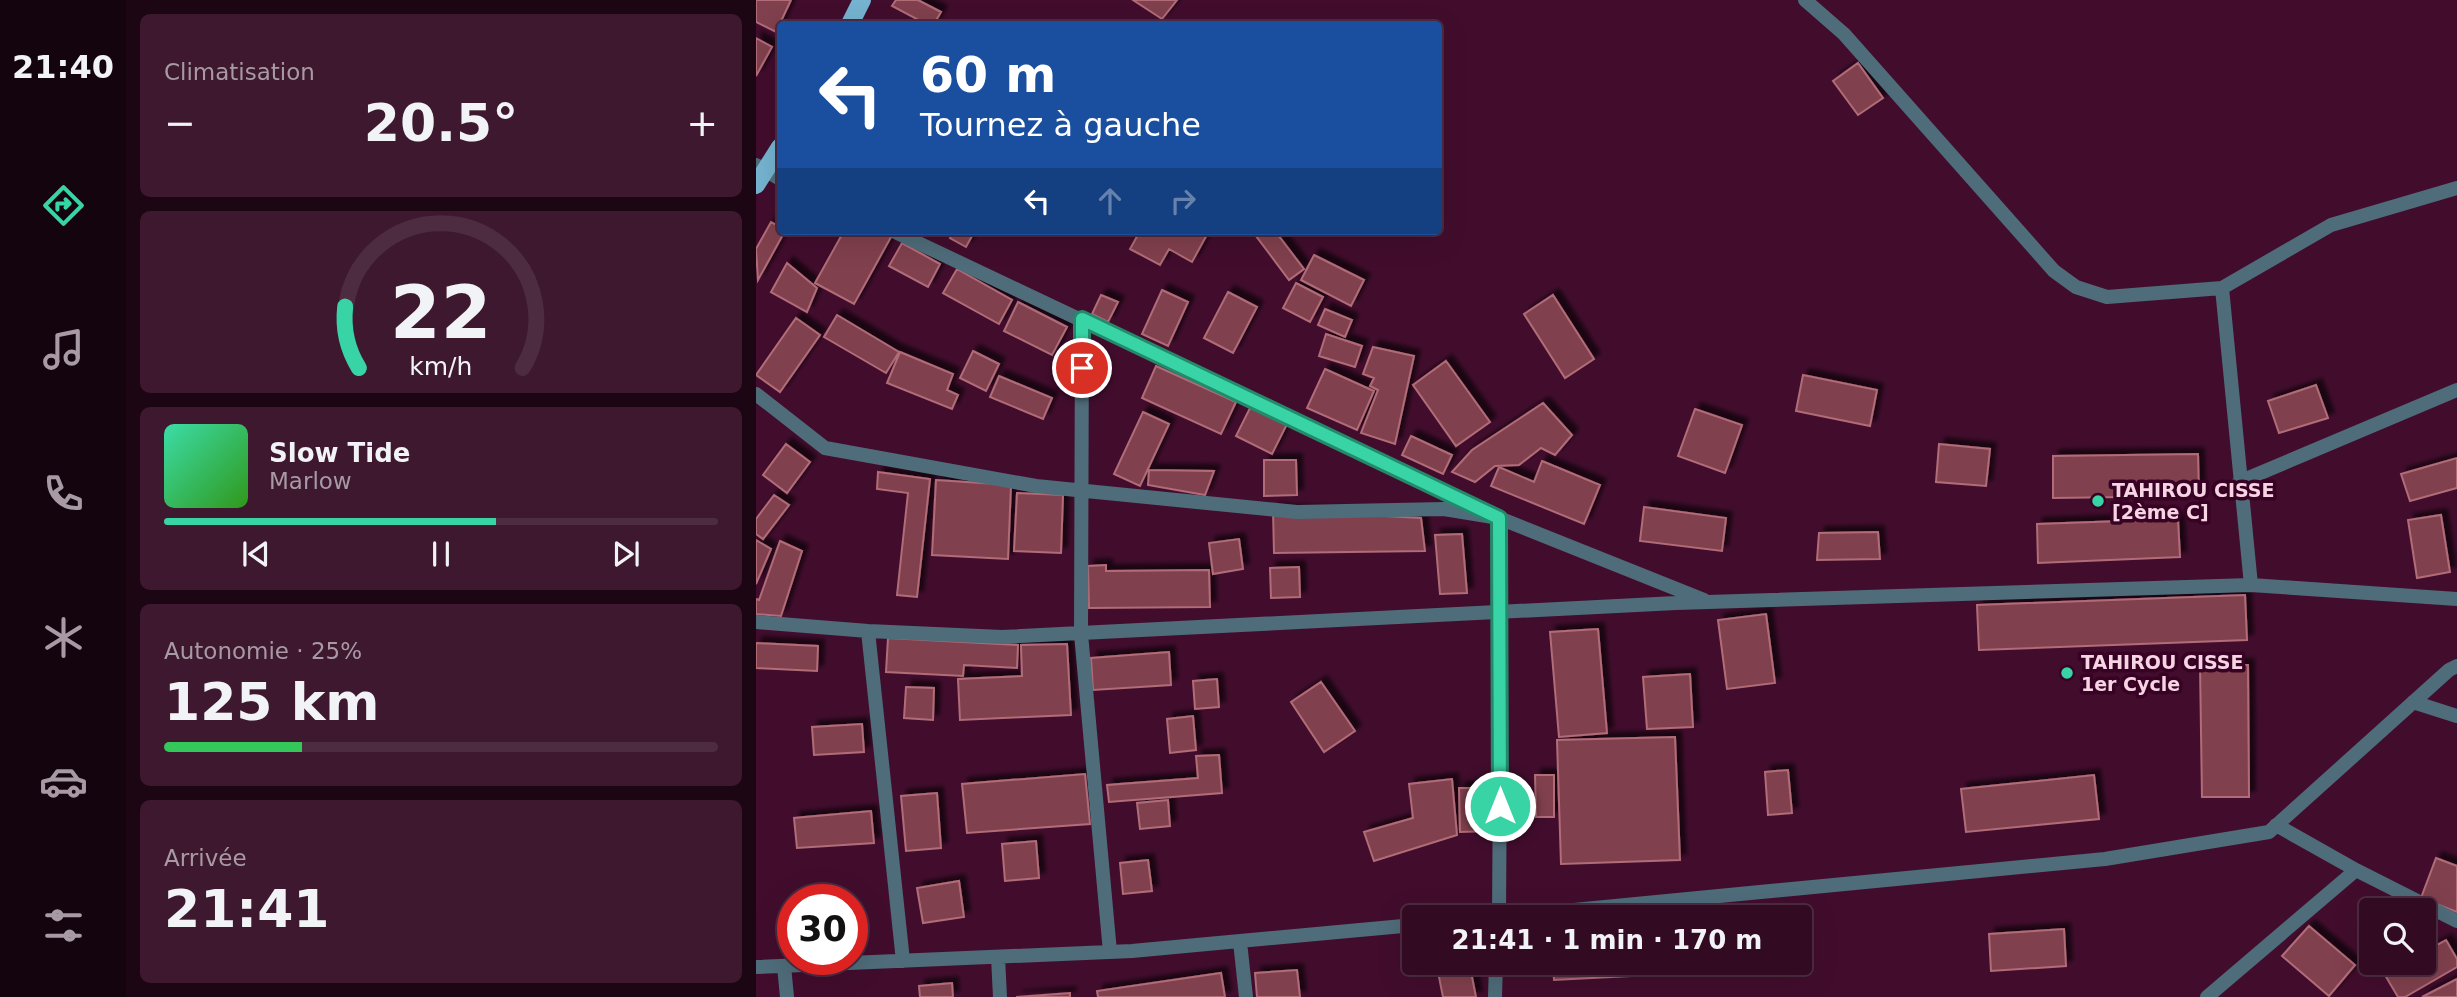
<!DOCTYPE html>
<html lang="fr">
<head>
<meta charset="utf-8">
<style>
  body { margin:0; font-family:"DejaVu Sans",sans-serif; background:#3d182f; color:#f1f3f6; height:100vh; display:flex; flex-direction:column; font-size:26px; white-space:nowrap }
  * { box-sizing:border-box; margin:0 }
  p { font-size:23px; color:#a89aa5 }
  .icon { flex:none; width:38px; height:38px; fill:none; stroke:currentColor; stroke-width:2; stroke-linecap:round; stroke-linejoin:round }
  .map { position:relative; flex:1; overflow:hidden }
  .details { display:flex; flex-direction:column; gap:14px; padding:14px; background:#1c0613; width:630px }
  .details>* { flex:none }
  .hud { position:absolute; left:21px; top:21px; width:665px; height:214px; border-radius:7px; box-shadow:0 7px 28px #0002,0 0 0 2px #4d2b40; background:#1a4fa0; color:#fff; overflow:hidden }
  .tools { position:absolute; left:1603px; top:898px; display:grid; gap:14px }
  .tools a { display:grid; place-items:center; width:77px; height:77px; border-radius:7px; background:#320a22; box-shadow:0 7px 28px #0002,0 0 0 2px #4d2b40; font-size:35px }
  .speed { position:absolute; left:21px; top:884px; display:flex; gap:14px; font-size:35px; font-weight:700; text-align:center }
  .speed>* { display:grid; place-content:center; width:91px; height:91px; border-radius:50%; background:#320a22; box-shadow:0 7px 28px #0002,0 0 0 2px #4d2b40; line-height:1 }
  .speed .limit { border:10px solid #d22; background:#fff; color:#111 }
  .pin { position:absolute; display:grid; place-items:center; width:60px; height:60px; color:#fff; margin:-30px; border:4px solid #fff; border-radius:50%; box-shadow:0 2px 7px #0007 }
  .me { position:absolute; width:77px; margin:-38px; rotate:0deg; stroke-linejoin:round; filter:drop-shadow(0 0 5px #0008) }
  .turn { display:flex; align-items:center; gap:24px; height:147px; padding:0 28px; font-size:32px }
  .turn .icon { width:91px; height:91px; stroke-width:2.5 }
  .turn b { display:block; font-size:49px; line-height:60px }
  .lanes { display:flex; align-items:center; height:66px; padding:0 28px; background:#0003; justify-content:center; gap:35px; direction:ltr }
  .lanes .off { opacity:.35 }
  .big { font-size:52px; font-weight:700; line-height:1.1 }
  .details .widget { flex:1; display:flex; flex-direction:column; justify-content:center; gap:10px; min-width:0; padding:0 24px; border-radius:10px; background:#3d182f }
  .details .dial { align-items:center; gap:0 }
  .dial svg { height:182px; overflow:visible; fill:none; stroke:#4d2b40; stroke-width:7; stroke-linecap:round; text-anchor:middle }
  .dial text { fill:#f1f3f6; stroke:none }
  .song { display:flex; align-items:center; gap:21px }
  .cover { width:84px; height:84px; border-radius:10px; background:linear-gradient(135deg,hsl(160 70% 55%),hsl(110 70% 35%)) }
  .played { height:7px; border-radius:4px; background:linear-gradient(90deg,#38d4a6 60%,#4d2b40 60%) }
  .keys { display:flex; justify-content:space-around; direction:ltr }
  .heat { display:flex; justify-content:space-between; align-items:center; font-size:38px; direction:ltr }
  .charge { height:10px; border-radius:5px; background:linear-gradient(90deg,#34c759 25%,#4d2b40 0) }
  .trip { position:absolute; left:646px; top:905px; width:410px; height:70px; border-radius:7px; background:#320a22; box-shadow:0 7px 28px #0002,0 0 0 2px #4d2b40; font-weight:700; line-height:70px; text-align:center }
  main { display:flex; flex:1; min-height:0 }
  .menu { display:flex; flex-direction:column; width:126px; justify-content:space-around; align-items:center; background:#14040e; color:#a89aa5 }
  .menu .icon { width:49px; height:49px }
  .menu .on { color:#38d4a6 }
  .menu b { font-size:32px; color:#f1f3f6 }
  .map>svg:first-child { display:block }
  .building { fill:#80404d; stroke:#b16c78; stroke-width:2; filter:url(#shadow) }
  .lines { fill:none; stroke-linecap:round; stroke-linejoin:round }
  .street { stroke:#4f6c7a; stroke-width:14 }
  .primary { stroke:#75b3d0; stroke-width:18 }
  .route-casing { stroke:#248a6c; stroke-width:18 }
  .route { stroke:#38d4a6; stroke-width:12 }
  .poi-dot { fill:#38d4a6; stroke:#370223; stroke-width:2.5 }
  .labels { text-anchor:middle; stroke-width:7; stroke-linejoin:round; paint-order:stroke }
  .poi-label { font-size:19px; font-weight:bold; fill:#f7d4e4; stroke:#370223; text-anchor:start }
</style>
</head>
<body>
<main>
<nav class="menu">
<b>21:40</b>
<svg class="icon on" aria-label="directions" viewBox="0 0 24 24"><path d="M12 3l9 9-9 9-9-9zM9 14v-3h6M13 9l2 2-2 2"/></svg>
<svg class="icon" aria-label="music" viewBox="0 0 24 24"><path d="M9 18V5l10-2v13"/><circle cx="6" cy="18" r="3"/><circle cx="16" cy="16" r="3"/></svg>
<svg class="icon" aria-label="phone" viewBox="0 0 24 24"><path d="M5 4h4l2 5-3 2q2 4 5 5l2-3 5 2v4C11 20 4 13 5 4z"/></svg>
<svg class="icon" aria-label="climate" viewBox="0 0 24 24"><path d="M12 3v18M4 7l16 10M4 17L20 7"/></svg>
<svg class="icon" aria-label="car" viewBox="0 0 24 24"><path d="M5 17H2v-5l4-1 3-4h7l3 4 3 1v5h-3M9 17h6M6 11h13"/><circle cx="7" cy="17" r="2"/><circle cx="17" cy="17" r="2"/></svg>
<svg class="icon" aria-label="filters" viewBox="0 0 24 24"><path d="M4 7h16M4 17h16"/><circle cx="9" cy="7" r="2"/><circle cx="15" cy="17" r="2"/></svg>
</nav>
<section class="details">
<div class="widget"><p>Climatisation</p>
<div class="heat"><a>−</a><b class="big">20.5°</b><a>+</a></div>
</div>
<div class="widget dial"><svg viewBox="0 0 100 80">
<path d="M14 69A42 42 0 1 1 86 69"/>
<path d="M14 69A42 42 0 0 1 8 42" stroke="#38d4a6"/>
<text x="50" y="56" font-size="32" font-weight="700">22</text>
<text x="50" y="72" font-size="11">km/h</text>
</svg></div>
<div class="widget">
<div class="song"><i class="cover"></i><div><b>Slow Tide</b><p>Marlow</p></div></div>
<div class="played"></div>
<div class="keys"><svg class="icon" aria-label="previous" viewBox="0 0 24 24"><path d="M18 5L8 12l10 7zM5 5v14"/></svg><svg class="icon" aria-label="pause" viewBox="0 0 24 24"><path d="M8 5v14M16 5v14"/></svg><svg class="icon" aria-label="next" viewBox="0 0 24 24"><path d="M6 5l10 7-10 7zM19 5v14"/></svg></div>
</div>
<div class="widget"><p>Autonomie · 25%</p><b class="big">125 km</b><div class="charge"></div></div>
<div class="widget"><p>Arrivée</p><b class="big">21:41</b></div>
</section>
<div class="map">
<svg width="1701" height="997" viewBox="0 0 1701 997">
  <defs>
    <filter id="shadow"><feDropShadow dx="6" dy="-6" stdDeviation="2" flood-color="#0009"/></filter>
  </defs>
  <rect width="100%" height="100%" fill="#420d2d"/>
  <path class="building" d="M 0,0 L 35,0 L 20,32 L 0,22 Z
    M 140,0 L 162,0 L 185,12 L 178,24 L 170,24 L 136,6 Z
    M 377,0 L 421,0 L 406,19 Z
    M 0,38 L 16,47 L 0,76 Z
    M 1102,63 L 1127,98 L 1102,115 L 1077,81 Z
    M 15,222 L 24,227 L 24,231 L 29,231 L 2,280 L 0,249 Z
    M 88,231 L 123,231 L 135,237 L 98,304 L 59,283 Z
    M 198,231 L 212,231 L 217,234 L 210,247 L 194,238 Z
    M 384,231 L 453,231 L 436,262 L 413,249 L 404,265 L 374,249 Z
    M 499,231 L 519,231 L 548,269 L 533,280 L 497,232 Z
    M 146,243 L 184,264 L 172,287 L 133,266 Z
    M 558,255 L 608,280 L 595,306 L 545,280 Z
    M 31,263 L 61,288 L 51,312 L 15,292 Z
    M 201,269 L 256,300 L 243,324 L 187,293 Z
    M 540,283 L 567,297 L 554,322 L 527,308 Z
    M 406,290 L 432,302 L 412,346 L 386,334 Z
    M 472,292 L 501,307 L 477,353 L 448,338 Z
    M 345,295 L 362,302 L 352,322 L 336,314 Z
    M 797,295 L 838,359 L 809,378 L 768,314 Z
    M 262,302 L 311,327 L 296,355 L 248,331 Z
    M 569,309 L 596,320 L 589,337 L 562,325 Z
    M 81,315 L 143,352 L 130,373 L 68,337 Z
    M 40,318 L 64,335 L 24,392 L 0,375 Z
    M 570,334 L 606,346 L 599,367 L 563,356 Z
    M 617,347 L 658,356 L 639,444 L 605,433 L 622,390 L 614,386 L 618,378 L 607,374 Z
    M 217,351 L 243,364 L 230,391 L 204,378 Z
    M 144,352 L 197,374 L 191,390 L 202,395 L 196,409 L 131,383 Z
    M 690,361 L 734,422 L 700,446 L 657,385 Z
    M 400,366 L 480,402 L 465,434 L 386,398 Z
    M 569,369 L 618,391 L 601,430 L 551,408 Z
    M 1047,375 L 1121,390 L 1114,426 L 1040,411 Z
    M 243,376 L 296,398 L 287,419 L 234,397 Z
    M 1560,385 L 1572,418 L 1523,433 L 1512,401 Z
    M 787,403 L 816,435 L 799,455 L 785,448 L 763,465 L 739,466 L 719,482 L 696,472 L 716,450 Z
    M 495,406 L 531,424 L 516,454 L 480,436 Z
    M 939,409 L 986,425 L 969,473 L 922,456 Z
    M 387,412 L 413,424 L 384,486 L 358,474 Z
    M 655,436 L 696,455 L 687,474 L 646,455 Z
    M 30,444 L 54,462 L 31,493 L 7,475 Z
    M 1183,444 L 1234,449 L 1230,486 L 1180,482 Z
    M 1442,454 L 1443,496 L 1297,498 L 1297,456 Z
    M 1701,458 L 1701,488 L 1654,501 L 1645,474 Z
    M 508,460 L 540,460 L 541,495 L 508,496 Z
    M 786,461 L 844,485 L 828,524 L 735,486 L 743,467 L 778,482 Z
    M 393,470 L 458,471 L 449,495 L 392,485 Z
    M 122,472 L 174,479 L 161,597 L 141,595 L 152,493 L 121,489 Z
    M 180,480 L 255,485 L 252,559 L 176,555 Z
    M 261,493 L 307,495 L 305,553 L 258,551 Z
    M 18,495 L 33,505 L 7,539 L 0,534 L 0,519 Z
    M 888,507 L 970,518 L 966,551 L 884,541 Z
    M 517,510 L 665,518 L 669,551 L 518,553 Z
    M 1685,515 L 1694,572 L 1661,578 L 1652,520 Z
    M 1422,519 L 1424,557 L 1282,563 L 1281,524 Z
    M 1122,532 L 1124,559 L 1061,560 L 1063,533 Z
    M 706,534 L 711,593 L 684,594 L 679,535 Z
    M 483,539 L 487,569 L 457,574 L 453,543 Z
    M 0,540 L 15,549 L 0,584 Z
    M 24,541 L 46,551 L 25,616 L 0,614 L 0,599 L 3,600 Z
    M 350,565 L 350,571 L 453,570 L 454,607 L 333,608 L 332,566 Z
    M 543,567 L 544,597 L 515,598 L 514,568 Z
    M 1489,595 L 1491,640 L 1223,650 L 1221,605 Z
    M 1010,614 L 1019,683 L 971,689 L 962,620 Z
    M 842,629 L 851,733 L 803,737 L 794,632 Z
    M 132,638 L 262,645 L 261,668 L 208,665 L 207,676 L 130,672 Z
    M 0,643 L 62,646 L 61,671 L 0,668 Z
    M 311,644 L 315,715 L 204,720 L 202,679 L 266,676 L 265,645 Z
    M 413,652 L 415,685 L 337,690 L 335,658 Z
    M 1444,665 L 1492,665 L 1493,797 L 1446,797 Z
    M 934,674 L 937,727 L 891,729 L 887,677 Z
    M 461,679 L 463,707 L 439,709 L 437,681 Z
    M 565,682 L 599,731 L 568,752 L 535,702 Z
    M 150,687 L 178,688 L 177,720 L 148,718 Z
    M 437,716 L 440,750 L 414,753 L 411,719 Z
    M 106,724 L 108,752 L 58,755 L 56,727 Z
    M 919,737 L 924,860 L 805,864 L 801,740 Z
    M 463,755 L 466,793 L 353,802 L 351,785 L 442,778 L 440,756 Z
    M 1032,770 L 1036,813 L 1012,815 L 1009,772 Z
    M 329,774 L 334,824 L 211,833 L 206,784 Z
    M 779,775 L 798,775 L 798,817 L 780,817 Z
    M 1338,775 L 1343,819 L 1210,832 L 1205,789 Z
    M 696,779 L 701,835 L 618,861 L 608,832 L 657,818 L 653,784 Z
    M 703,788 L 735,788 L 736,831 L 704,832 Z
    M 181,793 L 185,848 L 150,851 L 145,796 Z
    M 412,800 L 414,826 L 384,829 L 381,803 Z
    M 115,811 L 118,843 L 41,848 L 38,818 Z
    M 280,841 L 283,878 L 249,881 L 246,844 Z
    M 1680,858 L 1701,866 L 1701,912 L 1665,898 Z
    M 392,860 L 396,891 L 367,894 L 364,863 Z
    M 203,881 L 208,917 L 167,923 L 161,888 Z
    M 1553,926 L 1599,965 L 1573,996 L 1526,956 Z
    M 1308,929 L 1310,966 L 1235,971 L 1233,934 Z
    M 1690,940 L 1701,959 L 1701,967 L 1649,997 L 1642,997 L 1629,975 L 1650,962 L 1668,962 L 1668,952 Z
    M 680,962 L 713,962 L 720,997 L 687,997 Z
    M 797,962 L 951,962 L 952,972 L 798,980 Z
    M 541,970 L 544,997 L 501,997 L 499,973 Z
    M 465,973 L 469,997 L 342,997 L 341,991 Z
    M 1701,979 L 1701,997 L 1666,997 Z
    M 196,983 L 197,997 L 164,997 L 163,986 Z
    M 314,993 L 314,997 L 260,997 Z"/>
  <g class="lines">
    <path class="street" d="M 1049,0 L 1088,34 L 1298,271 L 1320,287 L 1351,297 L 1466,288 L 1575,225 L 1701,188
      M 0,165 L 24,179
      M 137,231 L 743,518 L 948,600
      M 1466,288 L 1495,585
      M 326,319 L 325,634 L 354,952
      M 0,394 L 69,448 L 280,486 L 541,512 L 688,509 L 743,518 L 745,612 L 743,917
      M 1483,482 L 1701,390
      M 0,622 L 112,631 L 246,637 L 920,603 L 1495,585 L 1701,599
      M 112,631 L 147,961
      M 1657,702 L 1701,716
      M 1520,825 L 1600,870 L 1701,921
      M 744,917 L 1349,859 L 1513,832 L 1693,670 L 1701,666
      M 484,942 L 490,997
      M 242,957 L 244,997
      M 28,966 L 31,997
      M 0,967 L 376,951 L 658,925
      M 739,997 L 740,962
      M 1451,997 L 1600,870"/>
    <path class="primary" d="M 94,24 L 106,0
      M 0,185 L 24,147"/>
  </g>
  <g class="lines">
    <g class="route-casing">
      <path id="route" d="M 326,368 L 326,319 L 743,518 L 744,806"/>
    </g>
    <use href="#route" class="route"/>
  </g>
  <g class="poi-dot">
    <circle cx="1342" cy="501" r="7"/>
    <circle cx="1311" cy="673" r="7"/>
  </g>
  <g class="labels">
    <g class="poi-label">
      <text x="1356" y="497">TAHIROU CISSE<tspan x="1356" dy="22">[2ème C]</tspan></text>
      <text x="1325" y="669">TAHIROU CISSE<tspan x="1325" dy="22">1er Cycle</tspan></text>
    </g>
  </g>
</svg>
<div class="tools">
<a><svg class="icon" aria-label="search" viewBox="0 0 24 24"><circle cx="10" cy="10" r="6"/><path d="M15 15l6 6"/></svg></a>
</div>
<div class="speed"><div class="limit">30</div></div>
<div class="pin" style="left:326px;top:368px;background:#d93025"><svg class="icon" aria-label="arrive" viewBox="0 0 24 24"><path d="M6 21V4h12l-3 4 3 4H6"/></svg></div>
<svg class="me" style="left:744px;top:806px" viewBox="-20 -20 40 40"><circle r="17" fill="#38d4a6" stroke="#fff" stroke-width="3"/><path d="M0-11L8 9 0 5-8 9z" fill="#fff"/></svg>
<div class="trip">21:41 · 1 min · 170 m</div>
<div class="hud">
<div class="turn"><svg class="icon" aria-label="left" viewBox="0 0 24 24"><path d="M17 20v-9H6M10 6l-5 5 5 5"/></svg><div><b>60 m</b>Tournez à gauche</div></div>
<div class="lanes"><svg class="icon" aria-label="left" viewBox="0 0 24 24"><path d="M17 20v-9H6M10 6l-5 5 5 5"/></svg><svg class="icon off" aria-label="ahead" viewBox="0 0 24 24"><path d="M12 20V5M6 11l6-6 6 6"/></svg><svg class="icon off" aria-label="right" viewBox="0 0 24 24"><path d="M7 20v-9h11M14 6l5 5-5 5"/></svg></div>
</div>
</div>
</main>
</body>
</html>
